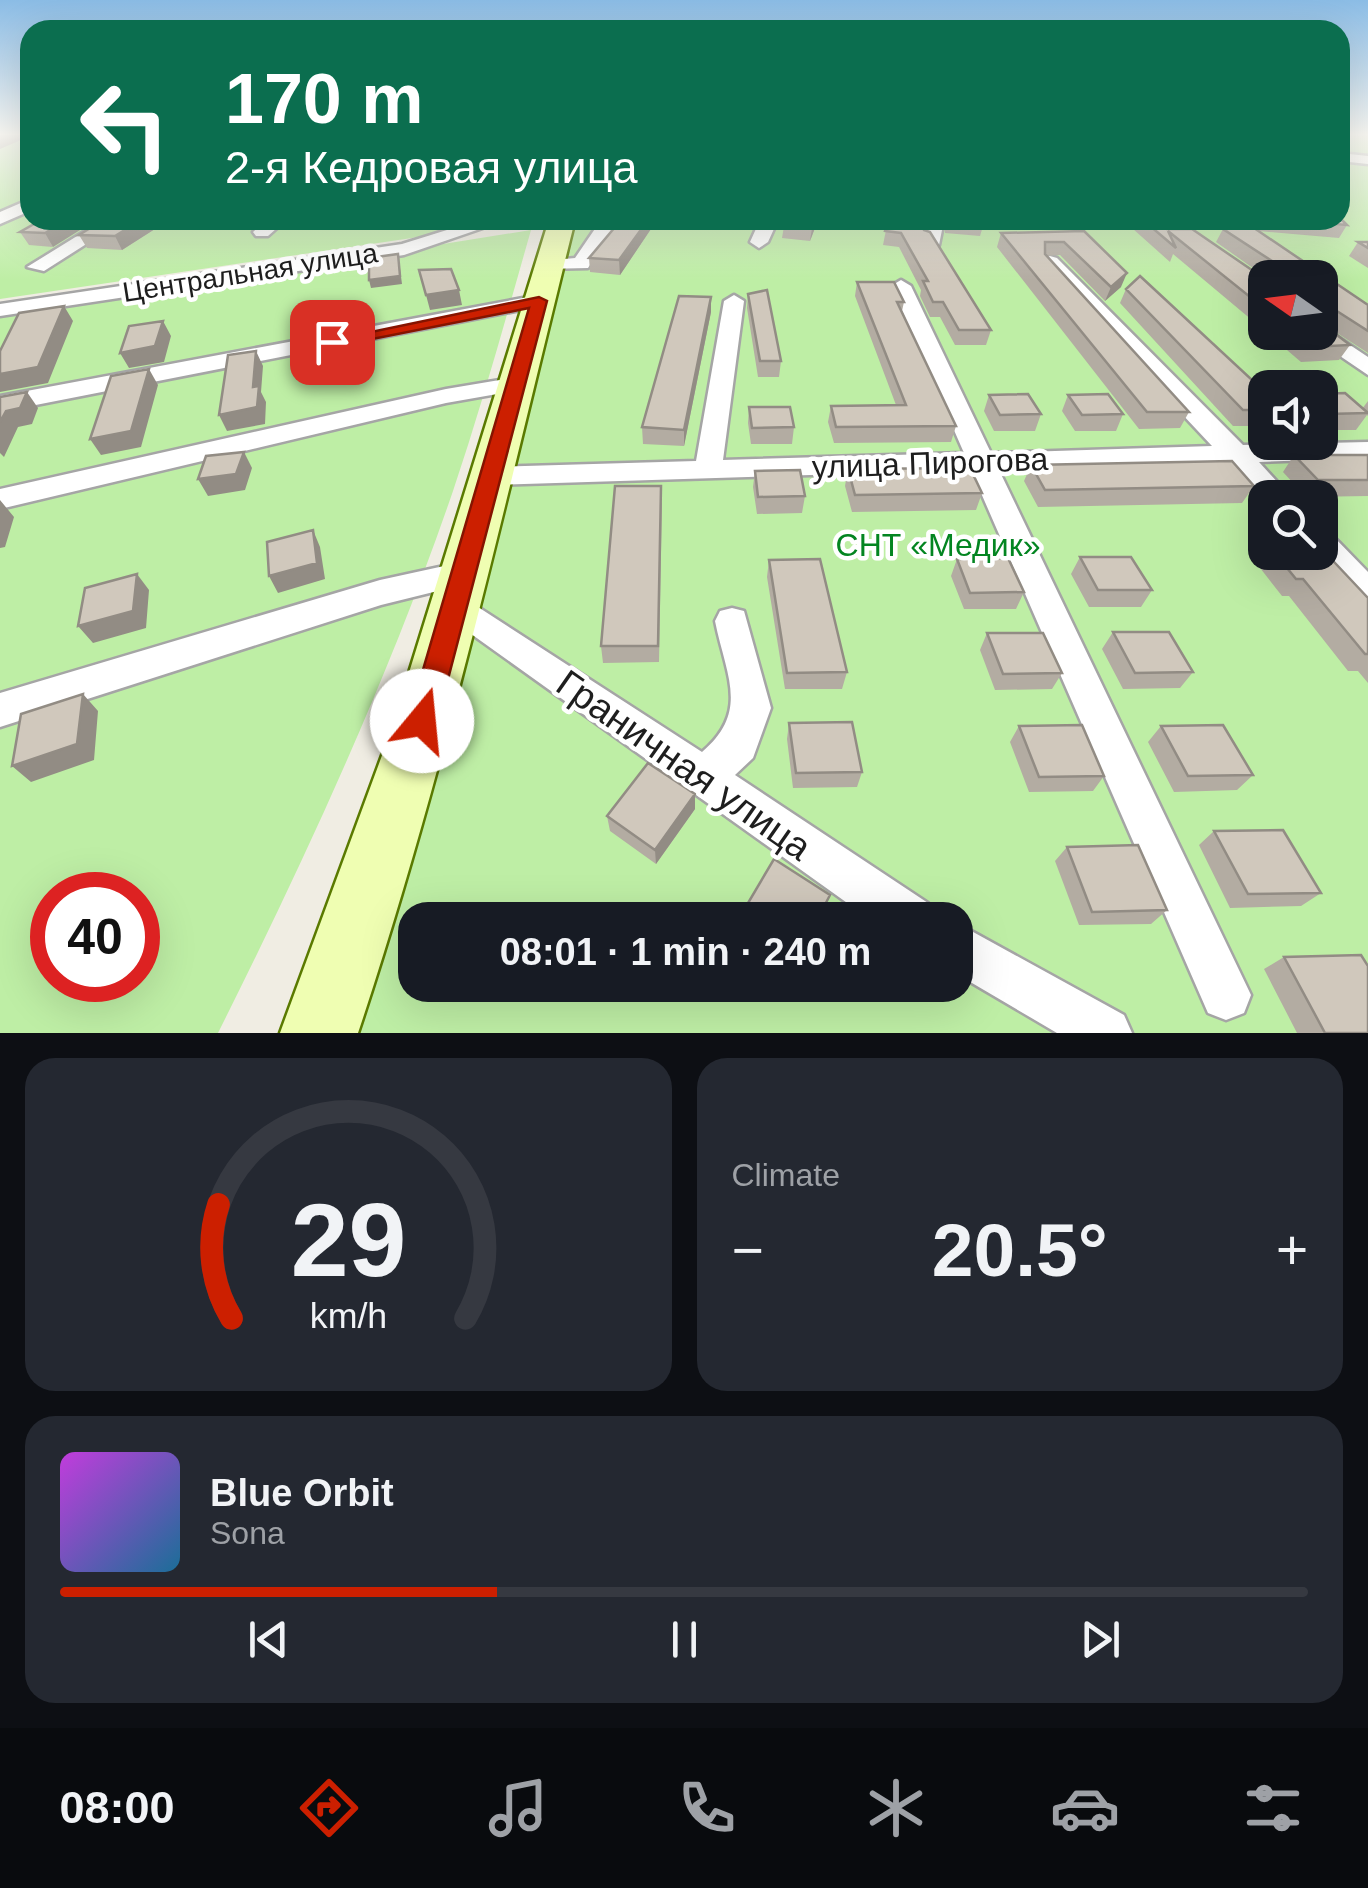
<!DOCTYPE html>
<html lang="en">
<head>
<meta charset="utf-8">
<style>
  body { margin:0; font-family:Helvetica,sans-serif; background:#242831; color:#f1f3f6; height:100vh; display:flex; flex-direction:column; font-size:38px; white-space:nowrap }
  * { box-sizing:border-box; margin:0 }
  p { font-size:32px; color:#9ea1a6 }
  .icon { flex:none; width:55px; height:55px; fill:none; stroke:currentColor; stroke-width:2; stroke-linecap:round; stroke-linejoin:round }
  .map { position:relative; height:1033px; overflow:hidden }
  .side { display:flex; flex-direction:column; gap:25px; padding:25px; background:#0d0f14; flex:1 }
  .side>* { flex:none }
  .hud { position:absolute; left:20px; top:20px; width:1330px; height:210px; border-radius:30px; box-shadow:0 10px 40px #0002; background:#0b6e4f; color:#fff; overflow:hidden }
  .needle { width:65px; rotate:284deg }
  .buttons { position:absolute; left:1248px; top:260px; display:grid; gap:20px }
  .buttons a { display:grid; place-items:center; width:90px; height:90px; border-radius:20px; background:#171b24; box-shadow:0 10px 40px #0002; font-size:50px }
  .speed { position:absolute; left:30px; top:872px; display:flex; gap:20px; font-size:50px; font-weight:700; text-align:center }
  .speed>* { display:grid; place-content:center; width:130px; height:130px; border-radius:50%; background:#171b24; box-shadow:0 10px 40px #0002; line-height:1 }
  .speed .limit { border:15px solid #d22; background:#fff; color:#111 }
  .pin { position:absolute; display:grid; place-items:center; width:85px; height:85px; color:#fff; margin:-42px; border-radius:20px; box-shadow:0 5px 15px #0006 }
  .me { position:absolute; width:110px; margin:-55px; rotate:17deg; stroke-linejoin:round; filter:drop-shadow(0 0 8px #0008) }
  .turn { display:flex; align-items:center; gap:35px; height:210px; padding:0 40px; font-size:45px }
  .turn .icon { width:130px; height:130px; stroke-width:2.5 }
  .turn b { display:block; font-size:70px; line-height:85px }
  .big { font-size:75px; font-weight:600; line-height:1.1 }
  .side .widget { flex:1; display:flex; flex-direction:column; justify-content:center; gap:15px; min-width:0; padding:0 35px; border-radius:30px; background:#242831 }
  .side .dial { align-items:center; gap:0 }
  .dial svg { height:260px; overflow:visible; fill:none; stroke:#363941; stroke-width:7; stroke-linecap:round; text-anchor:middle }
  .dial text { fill:#f1f3f6; stroke:none }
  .song { display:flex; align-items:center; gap:30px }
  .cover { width:120px; height:120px; border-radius:15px; background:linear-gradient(135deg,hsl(290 70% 55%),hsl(200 70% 35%)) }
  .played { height:10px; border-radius:5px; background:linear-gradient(90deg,#cc1f00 35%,#363941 35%) }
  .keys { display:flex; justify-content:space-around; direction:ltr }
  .heat { display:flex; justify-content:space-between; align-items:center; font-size:55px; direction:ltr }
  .side .tiles { flex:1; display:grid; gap:25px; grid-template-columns:1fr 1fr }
  .widget:last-child { grid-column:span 2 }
  .trip { position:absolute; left:398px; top:902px; width:575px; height:100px; border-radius:30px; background:#171b24; box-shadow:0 10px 40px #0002; font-weight:600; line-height:100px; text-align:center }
  .tab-bar { display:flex; height:160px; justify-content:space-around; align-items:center; background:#090b0e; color:#9ea1a6 }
  .tab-bar .icon { width:70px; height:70px }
  .tab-bar .selected { color:#cc1f00 }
  .tab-bar b { font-size:45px; color:#f1f3f6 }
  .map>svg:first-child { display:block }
  .grass { fill:#beeea5; fill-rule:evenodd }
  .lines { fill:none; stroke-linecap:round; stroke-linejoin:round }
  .street-casing { stroke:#a5a5a5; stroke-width:5 }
  .secondary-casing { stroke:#5a7a00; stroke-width:5 }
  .street { fill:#fff; fill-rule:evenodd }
  .secondary { fill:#effeb2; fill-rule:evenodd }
  .wall { fill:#b3aca2 }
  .shaded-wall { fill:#928c84 }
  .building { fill:#d0c8bc; stroke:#928c84; stroke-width:2.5 }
  .route { fill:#cc1f00; stroke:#851400; stroke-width:2.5 }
  .labels { text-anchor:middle; stroke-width:9; stroke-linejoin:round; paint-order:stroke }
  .far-street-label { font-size:28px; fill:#1e1e1e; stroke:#fff }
  .street-label { font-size:32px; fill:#1e1e1e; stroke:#fff }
  .park-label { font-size:32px; fill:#038521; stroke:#fff }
  .near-street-label { font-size:38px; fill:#1e1e1e; stroke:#fff }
</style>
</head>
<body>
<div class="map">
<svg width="1368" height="1033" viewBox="0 0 1368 1033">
  <rect width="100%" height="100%" fill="#f0ede3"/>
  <path class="grass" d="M 0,135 L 30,135 L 30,220 L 533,220 L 0,299 Z
    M 1340,135 L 1368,135 L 1368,1033 L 319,1033 L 352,948 L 565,220 L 1340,220 ZM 1265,278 L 1320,278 L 1320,332 L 1265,332 ZM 1265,388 L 1320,388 L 1320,442 L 1265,442 ZM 1265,498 L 1320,498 L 1320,552 L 1265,552 ZM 415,920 L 955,920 L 955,985 L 415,985 Z
    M 531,230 C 506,318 482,405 453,491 C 389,677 306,857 218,1033 L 0,1033 L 0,315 ZM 52,895 L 138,895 L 138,980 L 52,980 Z"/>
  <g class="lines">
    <g class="street-casing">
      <path id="street" d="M 1340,153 L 1368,156 L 1368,164 L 1340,161 Z
        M 30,199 L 30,211 L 0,224 L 0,212 Z
        M 103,220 L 124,220 L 44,271 L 27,267 Z
        M 266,220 L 286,220 L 268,236 L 256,236 L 253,232 Z
        M 479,220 L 506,220 L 404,255 L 0,316 L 0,304 L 402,244 Z
        M 601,220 L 619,220 L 588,268 L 543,269 L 543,261 L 575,258 Z
        M 760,220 L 778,220 L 768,242 L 759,248 L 750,242 Z
        M 926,220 L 944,220 L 939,245 L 924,241 Z
        M 1050,256 L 1057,258 L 1243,445 L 1368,442 L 1368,458 L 1259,462 L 1292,498 L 1265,498 L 1265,502 L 1228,463 L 999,470 L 1251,995 L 1244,1013 L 1226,1020 L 1208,1013 L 971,470 L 493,485 L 479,476 L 493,467 L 696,461 L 724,301 L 734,295 L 744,301 L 723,460 L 964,453 L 891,286 L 901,280 L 911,286 L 991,453 L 1212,446 L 1043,266 L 1043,258 Z
        M 539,295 L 546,297 L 546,305 L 0,412 L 0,396 Z
        M 1320,325 L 1368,357 L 1368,375 L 1312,337 L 1309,332 L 1320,332 Z
        M 517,377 L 529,384 L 526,389 L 446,403 L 0,509 L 0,489 L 446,389 Z
        M 1320,531 L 1331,534 L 1368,572 L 1368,606 L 1356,602 L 1311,552 L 1320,552 Z
        M 467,561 L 478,565 L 483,573 L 478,581 L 381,605 L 0,727 L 0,693 L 380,580 Z
        M 458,594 L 702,752 C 750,711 726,676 715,621 L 720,611 L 732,608 L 744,611 L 771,708 L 753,758 L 735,775 L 928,903 L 935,920 L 871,920 L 446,616 L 441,607 L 446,598 Z
        M 955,922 L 1124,1015 L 1132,1033 L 1057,1033 L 955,973 Z"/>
    </g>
    <g class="secondary-casing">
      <path id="secondary" d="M 549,220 L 575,220 C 507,493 447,766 358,1033 L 280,1033 L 391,731 Z"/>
    </g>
    <use href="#street" class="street"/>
    <use href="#secondary" class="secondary"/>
  </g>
  <path class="wall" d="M 41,220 L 53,247 L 29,245 L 20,232 Z
    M 169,220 L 122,250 L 87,248 L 79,235 Z
    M 289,220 L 327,220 L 324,222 Z
    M 621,220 L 657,220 L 620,275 L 590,272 L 589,258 Z
    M 785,220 L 818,220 L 810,241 L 782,238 Z
    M 888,220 L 923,220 L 924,230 L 991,330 L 986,345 L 955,345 L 940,317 L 930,317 L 920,296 L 921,290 L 899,247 L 883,245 Z
    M 944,220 L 984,220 L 984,223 L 980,236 L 945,233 Z
    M 1123,220 L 1163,220 L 1167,229 L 1265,279 L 1265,331 L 1173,254 L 1170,262 Z
    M 1235,220 L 1340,220 L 1347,225 L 1339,238 L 1258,231 L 1368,305 L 1368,353 L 1320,322 L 1320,278 L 1267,278 L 1216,242 L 1223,229 L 1241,229 Z
    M 1084,231 L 1121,287 L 1105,301 L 1060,255 L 1046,256 L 1189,412 L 1180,428 L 1139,429 L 997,247 L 1001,233 Z
    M 1358,242 L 1368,242 L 1368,268 L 1349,256 Z
    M 857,282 L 904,302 L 902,311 L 956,426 L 951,442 L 834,443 L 828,422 L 831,406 L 896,405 L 855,296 Z
    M 1126,289 L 1265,392 L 1265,426 L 1233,426 L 1120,303 Z
    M 748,294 L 781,361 L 779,377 L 758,377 L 747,308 Z
    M 711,297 L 711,312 L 684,446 L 643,444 L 642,427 Z
    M 1266,332 L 1320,332 L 1350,345 L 1339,360 L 1301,362 Z
    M 1320,394 L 1362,409 L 1368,401 L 1368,416 L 1367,415 L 1356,430 L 1320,430 Z
    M 989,395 L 1041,414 L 1035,431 L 994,431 L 984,411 Z
    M 1068,395 L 1123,414 L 1116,431 L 1075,431 L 1062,411 Z
    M 749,407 L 794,427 L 792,444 L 751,444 L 748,423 Z
    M 1294,455 L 1368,455 L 1368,496 L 1306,497 L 1283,472 Z
    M 1031,465 L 1254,486 L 1242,503 L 1038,507 L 1024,481 Z
    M 848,469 L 982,493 L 976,510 L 852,512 L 845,486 Z
    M 755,471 L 805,496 L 802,513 L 757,514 L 753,487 Z
    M 662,502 L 659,662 L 603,663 L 601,646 Z
    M 1265,552 L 1320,552 L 1368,598 L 1368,683 L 1358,671 L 1348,671 L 1289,596 L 1282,596 L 1257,564 Z
    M 1080,557 L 1152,590 L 1141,607 L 1089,607 L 1071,574 Z
    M 957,559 L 1024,592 L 1016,609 L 964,609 L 951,576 Z
    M 769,560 L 847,672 L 842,689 L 785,689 L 767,577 Z
    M 1113,632 L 1193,672 L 1180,688 L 1123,689 L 1102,649 Z
    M 987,633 L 1062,673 L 1052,689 L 995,690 L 980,650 Z
    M 789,723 L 862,772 L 857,787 L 793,788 L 787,739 Z
    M 1019,726 L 1104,776 L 1093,791 L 1029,792 L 1010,742 Z
    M 1161,726 L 1253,775 L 1237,790 L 1174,792 L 1148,742 Z
    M 695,809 L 656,864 L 610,831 L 607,816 Z
    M 1214,831 L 1321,893 L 1301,906 L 1230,908 L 1199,845 Z
    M 1067,847 L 1167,910 L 1151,924 L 1079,925 L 1055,861 Z
    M 1284,957 L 1368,1033 L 1297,1033 L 1264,969 Z"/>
  <path class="shaded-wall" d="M 0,135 L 30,135 L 30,136 L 0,149 Z
    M 67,220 L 96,220 L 53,247 L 45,233 Z
    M 141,220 L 169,220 L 122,250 L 115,236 Z
    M 648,220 L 657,220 L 620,275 L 619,260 Z
    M 815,220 L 818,220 L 810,241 L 812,228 Z
    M 398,254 L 402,284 L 371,288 L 369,280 Z
    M 1127,273 L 1121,287 L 1105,301 L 1111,287 Z
    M 459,290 L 462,305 L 430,310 L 426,295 Z
    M 711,297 L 711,312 L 684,446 L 684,430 Z
    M 64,306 L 73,321 L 48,383 L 0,392 L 0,374 Z
    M 163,321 L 171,336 L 164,362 L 129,368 L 120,353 Z
    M 256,351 L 263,366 L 261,392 L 266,402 L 265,424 L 227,431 L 219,415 L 253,387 Z
    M 149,369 L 158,385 L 141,447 L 101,455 L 90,439 Z
    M 27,392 L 38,408 L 32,424 L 18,427 L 4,457 L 0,453 L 0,422 L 6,411 Z
    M 244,452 L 252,468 L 245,490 L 208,496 L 198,479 Z
    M 0,500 L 14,517 L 5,547 L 0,548 Z
    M 313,530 L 320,547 L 325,579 L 278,593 L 269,576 Z
    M 137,574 L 149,590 L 146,628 L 93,643 L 78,626 Z
    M 83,694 L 98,711 L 94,760 L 31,782 L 12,766 Z
    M 695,794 L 695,809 L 656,864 L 655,850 Z"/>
  <path class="building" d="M 1340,218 L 1347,225 L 1291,220 L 1340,220 Z
    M 41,220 L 67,220 L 45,233 L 20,232 Z
    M 103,220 L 141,220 L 115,236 L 79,235 Z
    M 621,220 L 648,220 L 619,260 L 589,258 Z
    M 785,220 L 815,220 L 812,228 L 783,225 Z
    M 888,220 L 921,220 L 924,230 L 930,232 L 991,330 L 959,330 L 943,302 L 933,302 L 923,281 L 928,281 L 901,233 L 885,231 Z
    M 957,220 L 984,220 L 984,223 Z
    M 1143,220 L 1163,220 L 1167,229 L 1192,229 L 1265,279 L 1265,309 L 1168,231 L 1176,248 Z
    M 1254,228 L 1368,305 L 1368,331 L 1329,306 L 1320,314 L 1320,278 L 1274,278 L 1275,263 L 1223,229 Z
    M 1084,231 L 1127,273 L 1111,287 L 1064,242 L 1045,242 L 1045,254 L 1189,412 L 1147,412 L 1001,233 Z
    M 1358,242 L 1368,242 L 1368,248 Z
    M 398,254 L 400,276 L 369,280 L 369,258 Z
    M 451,269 L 459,290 L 426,295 L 419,270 Z
    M 1140,276 L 1265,392 L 1265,410 L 1243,410 L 1126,289 Z
    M 857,282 L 894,282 L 904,302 L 897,302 L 956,426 L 836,427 L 831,406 L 906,405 Z
    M 767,290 L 781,361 L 760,361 L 748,294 Z
    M 679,296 L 711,297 L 684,430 L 642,427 Z
    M 64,306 L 38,367 L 0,374 L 0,351 L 19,313 Z
    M 163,321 L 155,346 L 120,353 L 129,326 Z
    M 1320,322 L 1350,345 L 1311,347 L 1294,332 L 1320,332 Z
    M 256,351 L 253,387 L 259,386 L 257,407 L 219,415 L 228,355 Z
    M 149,369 L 131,431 L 90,439 L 111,376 Z
    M 27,392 L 20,408 L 6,411 L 0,422 L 0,397 Z
    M 1345,393 L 1368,413 L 1327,414 L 1320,408 L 1320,394 Z
    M 1028,394 L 1041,414 L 1000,415 L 989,395 Z
    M 1108,394 L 1123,414 L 1082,415 L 1068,395 Z
    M 749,407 L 790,407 L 794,427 L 752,428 Z
    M 244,452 L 236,474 L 198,479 L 206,456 Z
    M 1294,455 L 1368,455 L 1368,480 L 1318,480 Z
    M 1232,461 L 1254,486 L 1045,490 L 1031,465 Z
    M 970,468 L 982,493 L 855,495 L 848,469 Z
    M 800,470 L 805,496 L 758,497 L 755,471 Z
    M 615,486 L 661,486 L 658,646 L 601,646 Z
    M 313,530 L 317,563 L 269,576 L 267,542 Z
    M 1320,547 L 1368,598 L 1368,654 L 1365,654 L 1303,579 L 1296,579 L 1274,552 L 1320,552 Z
    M 1080,557 L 1131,557 L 1152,590 L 1098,590 Z
    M 1008,558 L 1024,592 L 970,593 L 957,559 Z
    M 820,559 L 847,672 L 787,673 L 769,560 Z
    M 137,574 L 133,611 L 78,626 L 85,588 Z
    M 1113,632 L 1169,632 L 1193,672 L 1135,673 Z
    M 987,633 L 1043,633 L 1062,673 L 1003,674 Z
    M 83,694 L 77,744 L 12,766 L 21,714 Z
    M 852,722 L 862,772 L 796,773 L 789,723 Z
    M 1082,725 L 1104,776 L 1039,777 L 1019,726 Z
    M 1223,725 L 1253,775 L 1188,776 L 1161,726 Z
    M 648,763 L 695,794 L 655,850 L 607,816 Z
    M 1283,830 L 1321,893 L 1248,894 L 1214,831 Z
    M 1138,845 L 1167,910 L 1092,912 L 1067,847 Z
    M 774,859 L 830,895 L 817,920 L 738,920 Z
    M 1361,955 L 1368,966 L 1368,1033 L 1325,1033 L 1284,957 Z"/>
  <linearGradient id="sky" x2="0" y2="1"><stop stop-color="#8bbce5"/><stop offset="0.48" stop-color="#f8f7f2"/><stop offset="1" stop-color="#f8f7f2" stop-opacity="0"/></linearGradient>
  <rect width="1368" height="280" fill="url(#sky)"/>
  <path class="route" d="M 539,297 L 547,301 L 437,721 L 433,730 L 422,734 L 412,730 L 408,721 L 529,308 L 332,347 L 323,342 Z"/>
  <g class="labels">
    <g class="far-street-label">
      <text transform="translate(250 272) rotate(-9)" y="10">Центральная улица</text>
    </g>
    <g class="street-label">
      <text transform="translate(930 463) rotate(-2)" y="11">улица Пирогова</text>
    </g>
    <g class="park-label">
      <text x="938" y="556">СНТ «Медик»</text>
    </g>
    <g class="near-street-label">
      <text transform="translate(684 765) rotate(35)" y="13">Граничная улица</text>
    </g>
  </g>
</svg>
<div class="buttons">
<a><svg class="needle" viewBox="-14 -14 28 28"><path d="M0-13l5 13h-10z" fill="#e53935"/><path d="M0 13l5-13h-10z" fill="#9ea1a6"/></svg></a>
<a><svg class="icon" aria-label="sound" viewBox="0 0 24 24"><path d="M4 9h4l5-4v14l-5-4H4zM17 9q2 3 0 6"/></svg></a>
<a><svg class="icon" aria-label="search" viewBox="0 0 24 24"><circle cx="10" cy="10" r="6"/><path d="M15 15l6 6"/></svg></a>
</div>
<div class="speed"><div class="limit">40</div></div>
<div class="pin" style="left:332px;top:342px;background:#d93025"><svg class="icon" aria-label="arrive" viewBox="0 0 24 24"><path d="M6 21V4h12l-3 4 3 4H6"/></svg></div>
<svg class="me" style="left:422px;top:721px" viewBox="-20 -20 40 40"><circle r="19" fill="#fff"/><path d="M0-13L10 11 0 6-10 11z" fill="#cc1f00"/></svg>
<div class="trip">08:01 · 1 min · 240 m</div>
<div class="hud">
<div class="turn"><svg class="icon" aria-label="left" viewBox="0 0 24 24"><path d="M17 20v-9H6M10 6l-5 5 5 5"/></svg><div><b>170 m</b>2-я Кедровая улица</div></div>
</div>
</div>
<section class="side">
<div class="tiles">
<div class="widget dial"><svg viewBox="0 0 100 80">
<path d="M14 69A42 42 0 1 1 86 69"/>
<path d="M14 69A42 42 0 0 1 10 34" stroke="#cc1f00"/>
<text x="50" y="56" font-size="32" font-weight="700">29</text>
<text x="50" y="72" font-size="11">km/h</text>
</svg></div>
<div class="widget"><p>Climate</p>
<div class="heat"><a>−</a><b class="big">20.5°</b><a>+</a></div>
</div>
<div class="widget">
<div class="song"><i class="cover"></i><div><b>Blue Orbit</b><p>Sona</p></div></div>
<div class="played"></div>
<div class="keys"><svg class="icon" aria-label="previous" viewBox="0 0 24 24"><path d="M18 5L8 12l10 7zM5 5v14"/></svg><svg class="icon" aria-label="pause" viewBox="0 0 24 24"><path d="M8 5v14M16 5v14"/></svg><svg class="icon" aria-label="next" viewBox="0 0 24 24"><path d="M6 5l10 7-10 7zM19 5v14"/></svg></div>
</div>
</div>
</section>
<nav class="tab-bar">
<b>08:00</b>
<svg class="icon selected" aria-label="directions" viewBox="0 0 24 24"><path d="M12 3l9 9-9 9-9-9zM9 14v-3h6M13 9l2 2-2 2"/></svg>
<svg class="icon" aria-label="music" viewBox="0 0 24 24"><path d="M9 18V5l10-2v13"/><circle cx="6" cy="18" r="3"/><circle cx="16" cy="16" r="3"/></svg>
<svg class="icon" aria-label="phone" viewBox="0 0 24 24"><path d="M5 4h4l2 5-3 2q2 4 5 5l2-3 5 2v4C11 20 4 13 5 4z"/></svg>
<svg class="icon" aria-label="climate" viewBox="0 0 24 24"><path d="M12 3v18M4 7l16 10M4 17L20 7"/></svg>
<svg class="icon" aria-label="car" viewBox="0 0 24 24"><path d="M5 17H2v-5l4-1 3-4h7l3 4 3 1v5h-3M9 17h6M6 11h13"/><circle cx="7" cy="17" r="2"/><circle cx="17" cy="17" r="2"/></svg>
<svg class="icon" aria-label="filters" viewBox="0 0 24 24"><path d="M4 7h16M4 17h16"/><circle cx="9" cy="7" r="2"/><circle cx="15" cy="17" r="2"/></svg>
</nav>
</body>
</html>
